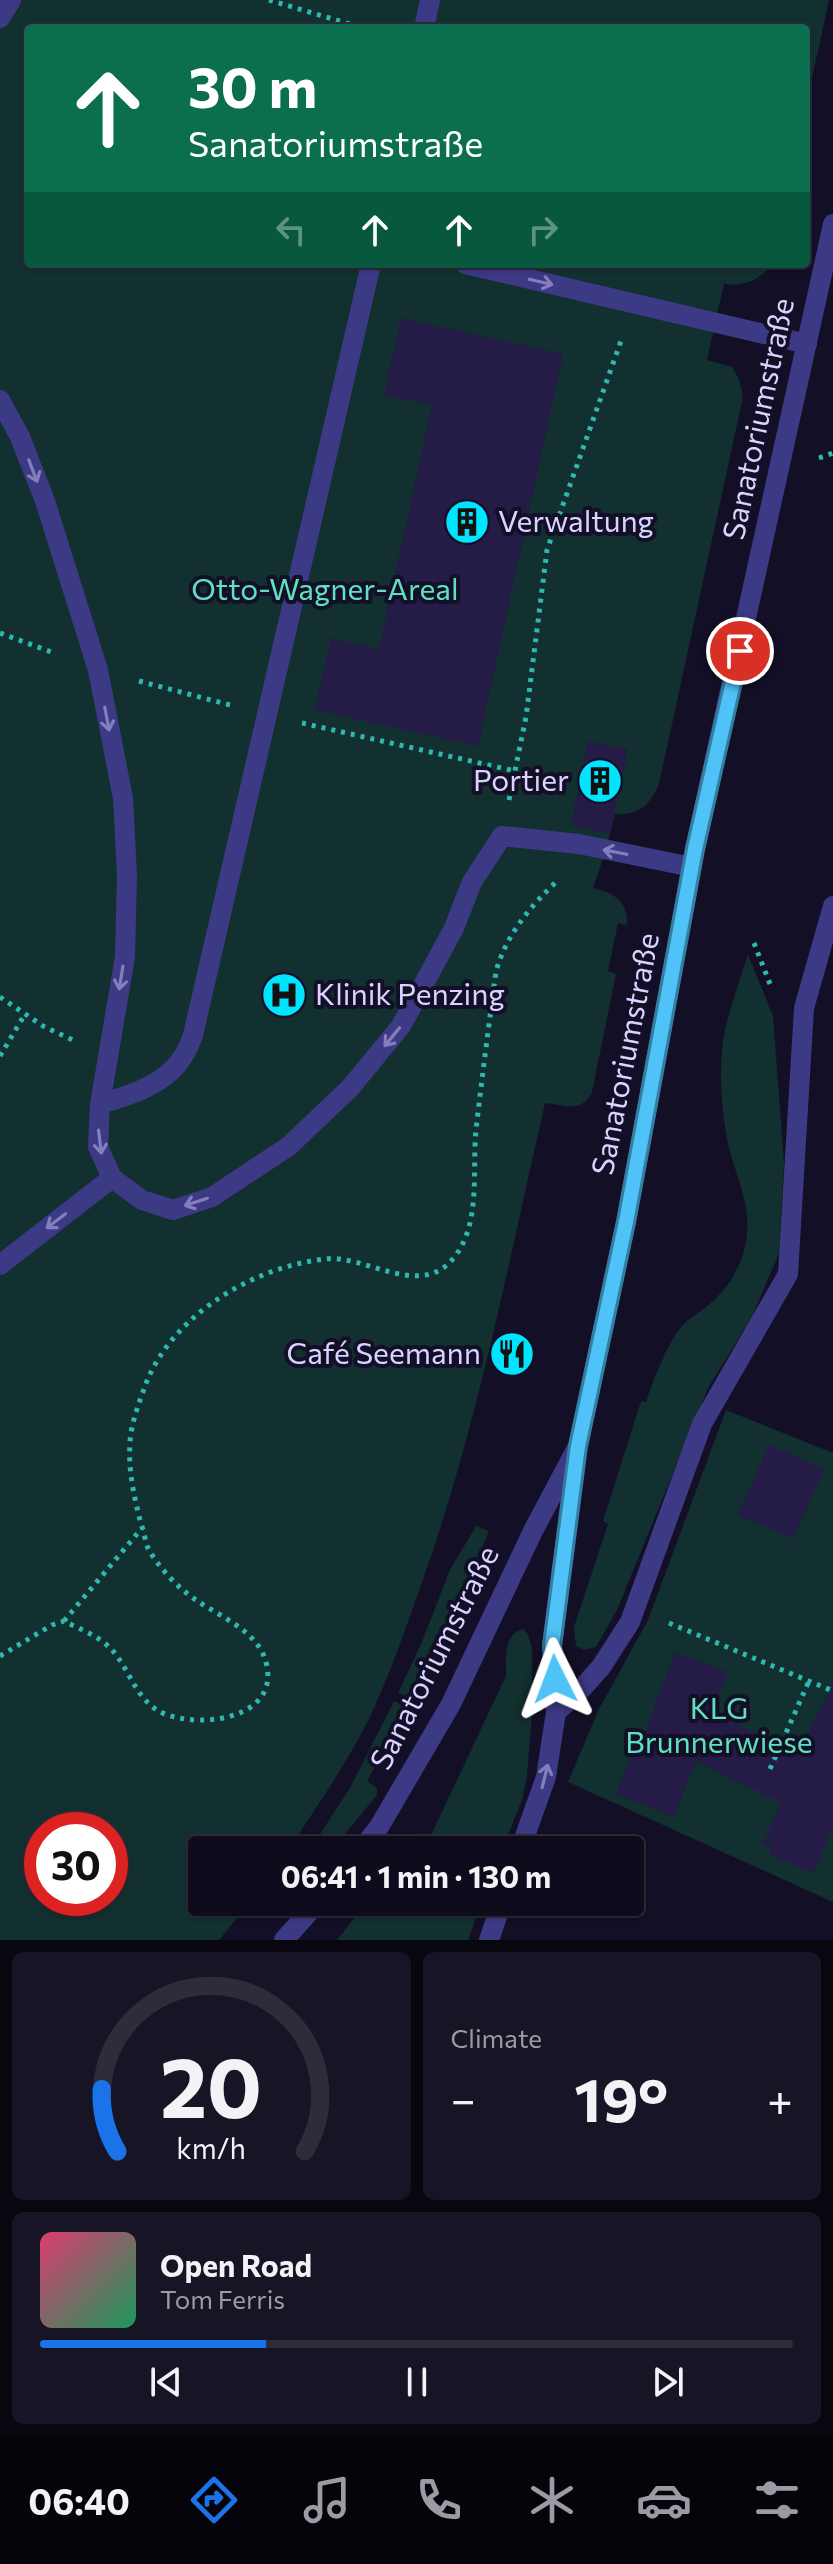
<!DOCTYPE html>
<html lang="en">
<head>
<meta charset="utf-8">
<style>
  body { margin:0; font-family:Commissioner,sans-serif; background:#171425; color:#f1f3f6; height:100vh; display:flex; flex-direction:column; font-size:30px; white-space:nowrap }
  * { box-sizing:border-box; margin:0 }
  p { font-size:26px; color:#9b9ba3 }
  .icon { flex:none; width:44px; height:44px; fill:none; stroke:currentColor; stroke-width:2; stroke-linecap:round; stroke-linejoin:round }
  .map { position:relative; height:1940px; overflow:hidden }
  .panel { display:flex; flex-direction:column; gap:12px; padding:12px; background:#08060f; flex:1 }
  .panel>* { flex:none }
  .hud { position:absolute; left:24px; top:24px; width:786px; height:244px; border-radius:8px; box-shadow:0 2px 6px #0004,0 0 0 2px #2e2b3b; background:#0b6e4f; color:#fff; overflow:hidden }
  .speed { position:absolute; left:24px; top:1812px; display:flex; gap:16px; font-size:40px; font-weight:700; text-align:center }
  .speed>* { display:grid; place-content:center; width:104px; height:104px; border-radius:50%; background:#0e0b1c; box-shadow:0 2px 6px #0004,0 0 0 2px #2e2b3b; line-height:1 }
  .speed .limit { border:12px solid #d22; background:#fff; color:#111 }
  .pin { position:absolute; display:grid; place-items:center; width:68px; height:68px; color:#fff; margin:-34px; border:4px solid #fff; border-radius:50%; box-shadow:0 2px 8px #0007 }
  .me { position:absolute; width:88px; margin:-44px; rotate:357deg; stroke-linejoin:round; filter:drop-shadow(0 0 6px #0008) }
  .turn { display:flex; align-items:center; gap:28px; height:168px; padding:0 32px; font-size:36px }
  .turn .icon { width:104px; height:104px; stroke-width:2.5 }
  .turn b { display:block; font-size:56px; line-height:68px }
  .lanes { display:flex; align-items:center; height:76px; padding:0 32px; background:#0003; justify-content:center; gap:40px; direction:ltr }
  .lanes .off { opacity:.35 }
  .big { font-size:60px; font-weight:700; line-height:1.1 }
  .panel .tile { flex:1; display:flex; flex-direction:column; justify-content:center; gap:12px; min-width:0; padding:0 28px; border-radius:12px; background:#171425 }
  .panel .dial { align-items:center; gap:0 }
  .dial svg { height:208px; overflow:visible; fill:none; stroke:#2e2b3b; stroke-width:7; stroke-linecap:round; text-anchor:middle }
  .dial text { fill:#f1f3f6; stroke:none }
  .song { display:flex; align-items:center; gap:24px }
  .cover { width:96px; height:96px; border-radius:12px; background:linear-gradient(135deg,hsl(340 70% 55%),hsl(150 70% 35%)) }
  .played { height:8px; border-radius:4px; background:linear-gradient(90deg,#1a73e8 30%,#2e2b3b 30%) }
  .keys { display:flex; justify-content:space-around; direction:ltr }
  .heat { display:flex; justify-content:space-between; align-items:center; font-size:44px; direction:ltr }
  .panel .tiles { flex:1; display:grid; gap:12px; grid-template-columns:1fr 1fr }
  .tile:last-child { grid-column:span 2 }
  .trip { position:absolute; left:188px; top:1836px; width:456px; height:80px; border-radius:8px; background:#0e0b1c; box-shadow:0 2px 6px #0004,0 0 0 2px #2e2b3b; font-weight:700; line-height:80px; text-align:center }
  .tabs { display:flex; height:128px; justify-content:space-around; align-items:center; background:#06040b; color:#9b9ba3 }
  .tabs .icon { width:56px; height:56px }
  .tabs .selected { color:#1a73e8 }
  .tabs b { font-size:36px; color:#f1f3f6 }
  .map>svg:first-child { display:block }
  .green { fill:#12302f; fill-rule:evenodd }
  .building { fill:#241b47 }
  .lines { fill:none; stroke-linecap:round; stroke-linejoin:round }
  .path { stroke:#2fb8b0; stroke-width:5; stroke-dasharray:4 6; stroke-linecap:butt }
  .service { stroke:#3d3a85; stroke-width:20 }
  .minor { stroke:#3d3a85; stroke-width:20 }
  .oneway { stroke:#837fbc }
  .route-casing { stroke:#337fa1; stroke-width:20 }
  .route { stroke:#4fc3f7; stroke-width:14 }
  .labels { text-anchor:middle; stroke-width:8; stroke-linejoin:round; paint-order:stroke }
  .street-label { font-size:30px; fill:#d9d4ff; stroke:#130f26 }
  .poi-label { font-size:30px; fill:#d9d4ff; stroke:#130f26; text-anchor:start }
  .park-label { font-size:30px; fill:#5fe0c0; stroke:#130f26 }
</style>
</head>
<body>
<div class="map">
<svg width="833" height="1940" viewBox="0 0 833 1940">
  <rect width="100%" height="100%" fill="#130f26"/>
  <path class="green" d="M 0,0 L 829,0 L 806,106 L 806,28 L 28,28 L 28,264 L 771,264 C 759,282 744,286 724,284 L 707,360 L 732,367 L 739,379 L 743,397 L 659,784 C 650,805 638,816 615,814 L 606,850 L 593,888 C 612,892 629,901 627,925 L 618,923 L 608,971 L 616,974 L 592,1092 C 581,1114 564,1105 545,1103 C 508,1265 477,1429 421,1585 C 405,1630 389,1677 368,1721 C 345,1766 316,1808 288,1850 L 202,1850 L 202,1902 L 250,1902 L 219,1940 L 0,1940 ZM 42,1830 L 110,1830 L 110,1898 L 42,1898 Z
    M 748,954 L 773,1016 L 784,1163 L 779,1253 L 752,1317 L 708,1388 L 617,1610 L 596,1647 L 584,1650 L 576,1646 L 574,1627 L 608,1524 L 603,1521 L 641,1401 L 646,1402 C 653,1381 668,1341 683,1325 C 688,1319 696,1315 702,1310 C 724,1294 739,1273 745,1246 C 755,1205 732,1172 726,1133 C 721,1103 719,1072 723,1042 C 727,1012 740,982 748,954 Z
    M 726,1410 L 833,1453 L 833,1902 L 568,1782 L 598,1711 L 648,1620 Z
    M 476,1526 L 489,1531 L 443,1639 L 412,1700 L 398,1693 L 421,1644 L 450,1570 Z
    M 523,1629 L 528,1634 L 532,1648 L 532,1712 L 527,1777 L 522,1800 L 502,1850 L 409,1850 L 423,1833 L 431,1835 L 506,1676 C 506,1659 503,1634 523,1629 Z
    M 394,1701 L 408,1707 L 367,1781 L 377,1788 L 377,1795 L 332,1850 L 310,1850 L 351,1786 Z
    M 367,1902 L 482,1902 L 468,1940 L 337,1940 Z"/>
  <path class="building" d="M 401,318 L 563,354 L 478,746 L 315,710 L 331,638 L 379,649 L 432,405 L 384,395 Z
    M 588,741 L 628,749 L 610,834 L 571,825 Z
    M 769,1445 L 824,1469 L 793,1539 L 738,1515 Z
    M 675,1652 L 728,1672 L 712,1712 L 797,1754 L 833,1685 L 833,1828 L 813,1873 L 769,1854 L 771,1847 L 763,1843 L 781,1803 L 696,1761 L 674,1817 L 616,1794 L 640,1733 L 644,1735 Z"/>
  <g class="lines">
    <path class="path" d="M 269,0 L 363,28
      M 819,458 L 833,453
      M 0,633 L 54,653
      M 139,681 L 230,705
      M 302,723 L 515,771
      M 509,800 L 526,717 L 547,550 L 622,338
      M 754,943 L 770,984
      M 0,997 L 43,1026 L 75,1041
      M 0,1056 L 25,1014
      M 64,1621 L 142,1528
      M 669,1623 L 833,1691
      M 0,1656 L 52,1625 L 64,1621 C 80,1629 101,1637 113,1651 C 131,1672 137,1703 165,1714 C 203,1729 281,1718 266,1662 C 258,1631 219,1616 196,1600 C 178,1588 158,1567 148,1548 C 145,1541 144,1531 141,1524 C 134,1496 128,1471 130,1442 C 131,1424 139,1403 145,1386 C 171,1316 252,1267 325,1259 C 367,1254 422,1302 456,1255 C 481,1220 472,1170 476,1130 C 482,1077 489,1024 496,971 C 507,934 529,908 557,881
      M 770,1769 L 809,1681"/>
    <path class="service" d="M 0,18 L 11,0
      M 424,28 L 430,0
      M 465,264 L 807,344
      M 0,400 L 20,437 L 45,501 L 98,670 L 123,798 L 127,875 L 125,957 L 100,1104 L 98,1147 L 112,1178 L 142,1200 L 173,1210 L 212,1197 L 289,1146 L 350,1088 L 401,1026 L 454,928 L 472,882 L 502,836 L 579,844 L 692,867
      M 100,1104 C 128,1096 165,1085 182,1058 C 187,1051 190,1043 193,1035 L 371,264
      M 0,1265 L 112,1178"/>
    <path class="minor" d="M 556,1712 L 577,1694 L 601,1667 L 630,1622 L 702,1424 L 788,1274 L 804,1008 L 833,906
      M 361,1850 L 379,1827 L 451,1704 L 533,1531 L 578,1446 L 626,1222 L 695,849 L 833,224
      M 520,1850 L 546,1777 L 556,1712 L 552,1646 L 576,1458
      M 284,1940 L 318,1902
      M 489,1940 L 502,1902"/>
  </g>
  <defs><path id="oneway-shaft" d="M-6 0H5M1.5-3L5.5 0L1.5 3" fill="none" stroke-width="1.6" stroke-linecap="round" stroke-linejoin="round" transform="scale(2)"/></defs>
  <g class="oneway">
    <use href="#oneway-shaft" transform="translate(541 282) rotate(13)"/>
    <use href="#oneway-shaft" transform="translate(33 471) rotate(69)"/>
    <use href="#oneway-shaft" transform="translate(107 719) rotate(79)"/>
    <use href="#oneway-shaft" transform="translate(615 852) rotate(-169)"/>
    <use href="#oneway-shaft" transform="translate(121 978) rotate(99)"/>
    <use href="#oneway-shaft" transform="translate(392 1037) rotate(129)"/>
    <use href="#oneway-shaft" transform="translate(100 1142) rotate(83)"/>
    <use href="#oneway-shaft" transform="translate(196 1202) rotate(162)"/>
    <use href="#oneway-shaft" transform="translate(56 1221) rotate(143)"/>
    <use href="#oneway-shaft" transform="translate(545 1776) rotate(-76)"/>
  </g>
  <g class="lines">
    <g class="route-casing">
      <path id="route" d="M 555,1679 L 552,1646 L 578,1446 L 626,1222 L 695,849 L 740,651"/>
    </g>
    <use href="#route" class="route"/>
  </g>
  <defs>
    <g id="building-disc" transform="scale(2.3)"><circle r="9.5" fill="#00e5ff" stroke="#130f26"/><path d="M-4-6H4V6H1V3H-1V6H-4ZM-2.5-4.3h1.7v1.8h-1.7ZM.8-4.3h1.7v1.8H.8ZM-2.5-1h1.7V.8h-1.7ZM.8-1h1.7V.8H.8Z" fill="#111"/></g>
    <g id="hospital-disc" transform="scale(2.3)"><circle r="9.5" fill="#00e5ff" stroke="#130f26"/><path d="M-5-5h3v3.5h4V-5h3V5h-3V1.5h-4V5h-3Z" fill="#111"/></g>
    <g id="restaurant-disc" transform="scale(2.3)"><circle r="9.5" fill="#00e5ff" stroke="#130f26"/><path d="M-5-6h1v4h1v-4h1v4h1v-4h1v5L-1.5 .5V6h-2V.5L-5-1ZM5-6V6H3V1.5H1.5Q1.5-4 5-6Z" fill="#111"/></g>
  </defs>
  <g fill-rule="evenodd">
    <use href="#building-disc" x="467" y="522"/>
    <use href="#building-disc" x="600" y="781"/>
    <use href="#hospital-disc" x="284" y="995"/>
    <use href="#restaurant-disc" x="512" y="1354"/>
  </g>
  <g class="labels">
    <g class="street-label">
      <text transform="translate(759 419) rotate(-78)" y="10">Sanatoriumstraße</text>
      <text transform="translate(626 1054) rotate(-79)" y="10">Sanatoriumstraße</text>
      <text transform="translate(435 1658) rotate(-63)" y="10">Sanatoriumstraße</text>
    </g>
    <g class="poi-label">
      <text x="498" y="532">Verwaltung</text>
      <text x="569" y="791" text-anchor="end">Portier</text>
      <text x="315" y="1005">Klinik Penzing</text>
      <text x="481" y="1364" text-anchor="end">Café Seemann</text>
    </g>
    <g class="park-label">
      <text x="325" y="600">Otto-Wagner-Areal</text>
      <text x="719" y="1719">KLG<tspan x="719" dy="34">Brunnerwiese</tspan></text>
    </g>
  </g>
</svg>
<div class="speed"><div class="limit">30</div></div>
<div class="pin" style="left:740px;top:651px;background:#d93025"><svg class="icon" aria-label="arrive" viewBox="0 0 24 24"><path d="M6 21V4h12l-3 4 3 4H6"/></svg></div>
<svg class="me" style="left:555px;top:1679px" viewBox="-20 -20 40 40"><path d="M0-17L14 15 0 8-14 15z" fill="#4fc3f7" stroke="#fff" stroke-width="4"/></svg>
<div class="trip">06:41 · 1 min · 130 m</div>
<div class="hud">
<div class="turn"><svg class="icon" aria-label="ahead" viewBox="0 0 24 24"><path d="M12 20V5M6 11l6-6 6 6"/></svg><div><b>30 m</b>Sanatoriumstraße</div></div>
<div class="lanes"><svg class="icon off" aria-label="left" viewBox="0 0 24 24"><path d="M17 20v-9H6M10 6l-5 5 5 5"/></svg><svg class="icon" aria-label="ahead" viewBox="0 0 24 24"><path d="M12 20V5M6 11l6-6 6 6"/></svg><svg class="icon" aria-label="ahead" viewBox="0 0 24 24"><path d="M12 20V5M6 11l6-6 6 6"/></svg><svg class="icon off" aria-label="right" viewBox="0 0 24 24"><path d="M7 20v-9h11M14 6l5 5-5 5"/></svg></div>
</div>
</div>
<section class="panel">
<div class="tiles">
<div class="tile dial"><svg viewBox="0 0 100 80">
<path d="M14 69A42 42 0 1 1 86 69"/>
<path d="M14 69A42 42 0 0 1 8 45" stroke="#1a73e8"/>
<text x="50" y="56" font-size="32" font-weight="700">20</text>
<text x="50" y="72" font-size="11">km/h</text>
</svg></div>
<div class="tile"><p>Climate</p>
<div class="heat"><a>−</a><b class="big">19°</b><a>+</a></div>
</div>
<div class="tile">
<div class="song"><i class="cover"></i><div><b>Open Road</b><p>Tom Ferris</p></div></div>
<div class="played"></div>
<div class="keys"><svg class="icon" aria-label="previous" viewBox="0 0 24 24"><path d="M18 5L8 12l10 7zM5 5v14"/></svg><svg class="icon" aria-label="pause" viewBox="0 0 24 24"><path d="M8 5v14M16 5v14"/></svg><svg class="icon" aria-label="next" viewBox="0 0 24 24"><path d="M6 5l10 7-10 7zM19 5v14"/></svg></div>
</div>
</div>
</section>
<nav class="tabs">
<b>06:40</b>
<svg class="icon selected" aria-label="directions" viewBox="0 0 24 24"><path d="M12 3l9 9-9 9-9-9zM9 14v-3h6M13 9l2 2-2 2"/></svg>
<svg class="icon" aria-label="music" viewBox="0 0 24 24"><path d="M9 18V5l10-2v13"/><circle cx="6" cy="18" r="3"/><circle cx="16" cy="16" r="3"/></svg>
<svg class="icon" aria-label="phone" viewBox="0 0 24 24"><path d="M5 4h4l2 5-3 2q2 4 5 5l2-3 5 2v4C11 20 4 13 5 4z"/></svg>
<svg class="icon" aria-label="climate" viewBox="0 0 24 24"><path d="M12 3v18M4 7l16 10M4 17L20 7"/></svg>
<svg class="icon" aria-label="car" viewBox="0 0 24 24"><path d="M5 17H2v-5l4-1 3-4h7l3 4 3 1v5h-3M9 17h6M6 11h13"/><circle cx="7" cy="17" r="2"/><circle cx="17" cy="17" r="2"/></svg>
<svg class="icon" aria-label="filters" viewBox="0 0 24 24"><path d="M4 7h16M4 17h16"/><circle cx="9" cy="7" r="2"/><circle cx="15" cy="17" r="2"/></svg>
</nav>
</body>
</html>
